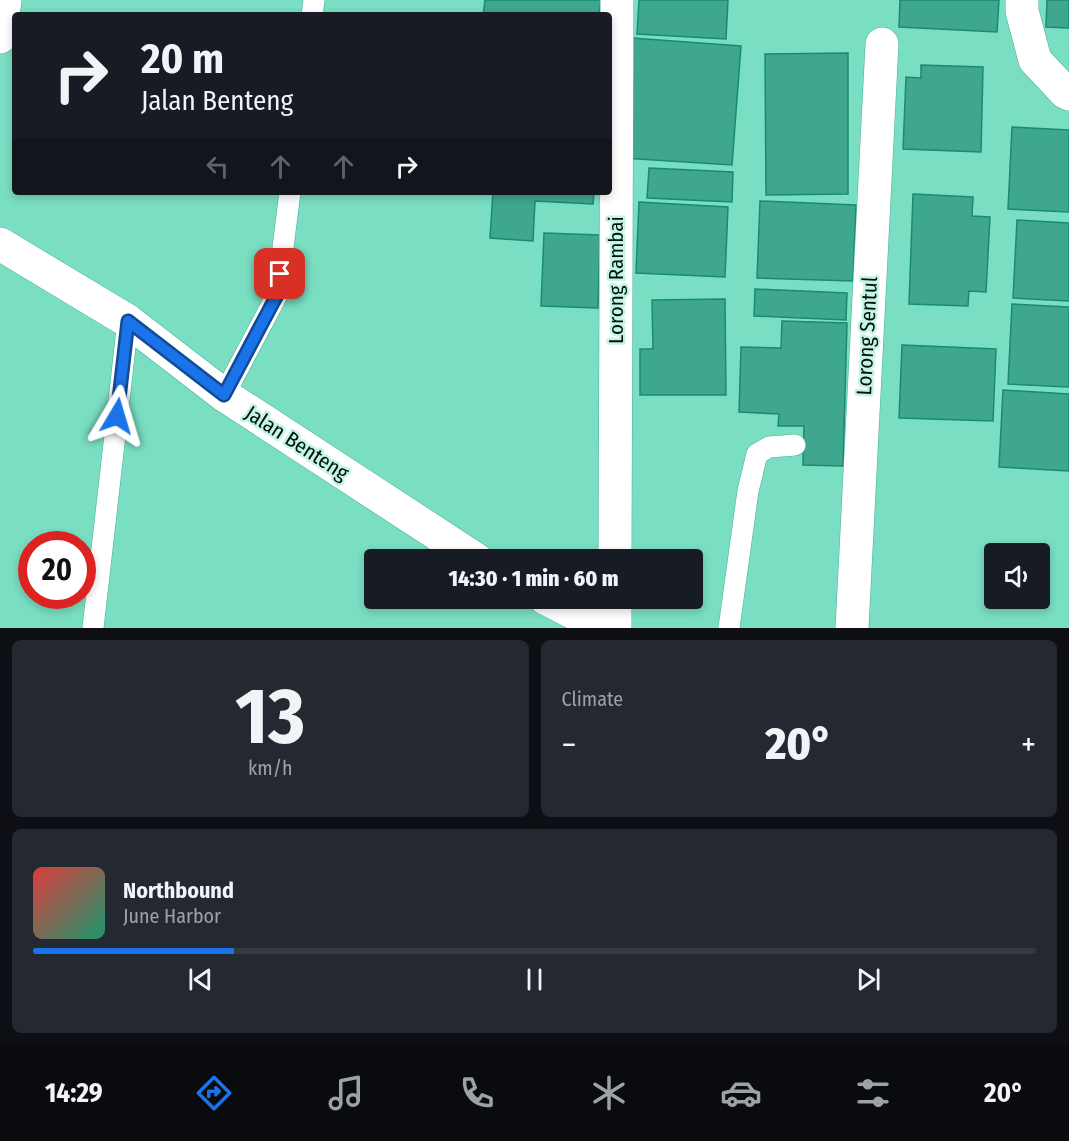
<!DOCTYPE html>
<html lang="en">
<head>
<meta charset="utf-8">
<style>
  body { margin:0; font-family:"Fira Sans Condensed",sans-serif; background:#242831; color:#f1f3f6; height:100vh; display:flex; flex-direction:column; font-size:22px; white-space:nowrap }
  * { box-sizing:border-box; margin:0 }
  p { font-size:20px; color:#9ea1a6 }
  .icon { flex:none; width:33px; height:33px; fill:none; stroke:currentColor; stroke-width:2; stroke-linecap:round; stroke-linejoin:round }
  .map { position:relative; height:628px; overflow:hidden }
  .details { display:flex; flex-direction:column; gap:12px; padding:12px; background:#0d0f14; flex:1 }
  .details>* { flex:none }
  .banner { position:absolute; left:12px; top:12px; width:600px; height:183px; border-radius:6px; box-shadow:0 3px 9px #0003; background:#171b24; color:#f1f3f6; overflow:hidden }
  .tools { position:absolute; left:984px; top:543px; display:grid; gap:12px }
  .tools a { display:grid; place-items:center; width:66px; height:66px; border-radius:6px; background:#171b24; box-shadow:0 3px 9px #0003; font-size:30px }
  .speed { position:absolute; left:18px; top:531px; display:flex; gap:12px; font-size:30px; font-weight:700; text-align:center }
  .speed>* { display:grid; place-content:center; width:78px; height:78px; border-radius:50%; background:#171b24; box-shadow:0 3px 9px #0003; line-height:1 }
  .speed .limit { border:9px solid #d22; background:#fff; color:#111 }
  .pin { position:absolute; display:grid; place-items:center; width:51px; height:51px; color:#fff; margin:-26px; border-radius:12px; box-shadow:0 3px 9px #0006 }
  .me { position:absolute; width:66px; margin:-33px; rotate:7deg; stroke-linejoin:round; filter:drop-shadow(0 0 4px #0008) }
  .turn { display:flex; align-items:center; gap:21px; height:126px; padding:0 30px; font-size:27px }
  .turn .icon { width:78px; height:78px; stroke-width:2.5 }
  .turn b { display:block; font-size:42px; line-height:51px }
  .lanes { display:flex; align-items:center; height:57px; padding:0 30px; background:#0003; justify-content:center; gap:30px; direction:ltr }
  .lanes .off { opacity:.35 }
  .big { font-size:45px; font-weight:800; line-height:1.1 }
  .details .tile { flex:1; display:flex; flex-direction:column; justify-content:center; gap:9px; min-width:0; padding:0 21px; border-radius:9px; background:#242831 }
  .details .dial { align-items:center; gap:0 }
  .dial b { font-size:78px; line-height:1 }
  .song { display:flex; align-items:center; gap:18px }
  .cover { width:72px; height:72px; border-radius:9px; background:linear-gradient(135deg,hsl(0 70% 55%),hsl(160 70% 35%)) }
  .played { height:6px; border-radius:3px; background:linear-gradient(90deg,#1a73e8 20%,#363941 20%) }
  .keys { display:flex; justify-content:space-around; direction:ltr }
  .heat { display:flex; justify-content:space-between; align-items:center; font-size:33px; direction:ltr }
  .details .tiles { flex:1; display:grid; gap:12px; grid-template-columns:1fr 1fr }
  .tile:last-child { grid-column:span 2 }
  .trip { position:absolute; left:364px; top:549px; width:339px; height:60px; border-radius:6px; background:#171b24; box-shadow:0 3px 9px #0003; font-weight:800; line-height:60px; text-align:center }
  .dock { display:flex; height:96px; justify-content:space-around; align-items:center; background:#090b0e; color:#9ea1a6 }
  .dock .icon { width:42px; height:42px }
  .dock .selected { color:#1a73e8 }
  .dock b { font-size:27px; color:#f1f3f6 }
  .map>svg:first-child { display:block }
  .building { fill:#3ea78d; stroke:#178c73; stroke-width:1.5 }
  .lines { fill:none; stroke-linecap:round; stroke-linejoin:round }
  .service-casing { stroke:#49b096; stroke-width:22 }
  .minor-casing { stroke:#49b096; stroke-width:34 }
  .service { stroke:#fff; stroke-width:21 }
  .minor { stroke:#fff; stroke-width:33 }
  .route-casing { stroke:#114b97; stroke-width:15 }
  .route { stroke:#1a73e8; stroke-width:10 }
  .labels { text-anchor:middle; stroke-width:5; stroke-linejoin:round; paint-order:stroke }
  .street-label { font-size:21px; fill:#00120d; stroke:#c5f4e5 }
</style>
</head>
<body>
<div class="map">
<svg width="1069" height="628" viewBox="0 0 1069 628">
  <rect width="100%" height="100%" fill="#79dec2"/>
  <path class="building" d="M 485,0 L 601,0 L 599,15 L 483,15 Z
    M 639,0 L 728,0 L 726,39 L 637,34 Z
    M 900,0 L 999,0 L 997,32 L 899,27 Z
    M 1047,0 L 1069,0 L 1069,28 L 1046,27 Z
    M 632,38 L 741,46 L 732,165 L 623,158 Z
    M 848,53 L 848,194 L 766,195 L 765,54 Z
    M 921,65 L 983,67 L 981,152 L 903,149 L 906,77 L 921,78 Z
    M 1012,127 L 1069,130 L 1069,212 L 1008,209 Z
    M 649,168 L 733,172 L 732,202 L 647,198 Z
    M 493,192 L 594,192 L 593,204 L 535,201 L 533,241 L 490,238 Z
    M 913,194 L 973,197 L 972,216 L 990,217 L 986,292 L 969,291 L 968,306 L 909,304 Z
    M 760,201 L 856,205 L 853,281 L 757,278 Z
    M 639,202 L 728,207 L 725,277 L 636,273 Z
    M 1017,220 L 1069,223 L 1069,301 L 1013,298 Z
    M 544,233 L 600,235 L 598,308 L 541,306 Z
    M 755,289 L 847,293 L 846,320 L 754,316 Z
    M 725,299 L 726,395 L 640,395 L 640,349 L 653,349 L 652,300 Z
    M 1012,304 L 1069,307 L 1069,387 L 1008,384 Z
    M 782,321 L 847,323 L 843,466 L 803,465 L 804,426 L 778,426 L 779,414 L 739,412 L 741,347 L 781,348 Z
    M 902,345 L 996,349 L 993,421 L 899,418 Z
    M 1003,390 L 1069,394 L 1069,471 L 999,467 Z"/>
  <g class="lines">
    <g class="service-casing">
      <path id="service" d="M 312,15 L 314,0
        M 224,395 L 277,295 L 290,192
        M 93,628 L 128,321
        M 729,628 L 748,491 L 757,454 L 769,447 L 795,445"/>
    </g>
    <g class="minor-casing">
      <path id="minor" d="M 1022,0 L 1022,11 L 1035,60 L 1065,92 L 1069,94
        M 0,37 L 5,0
        M 0,244 L 128,321 L 224,395 L 477,560
        M 615,560 L 617,0
        M 545,598 L 603,628
        M 615,628 L 615,598
        M 852,628 L 882,44"/>
    </g>
    <use href="#service" class="service"/>
    <use href="#minor" class="minor"/>
  </g>
  <g class="lines">
    <g class="route-casing">
      <path id="route" d="M 117,416 L 128,321 L 224,395 L 277,295 L 280,274"/>
    </g>
    <use href="#route" class="route"/>
  </g>
  <g class="labels">
    <g class="street-label">
      <text transform="translate(616 280) rotate(-90)" y="7">Lorong Rambai</text>
      <text transform="translate(867 336) rotate(-87)" y="7">Lorong Sentul</text>
      <text transform="translate(297 443) rotate(33)" y="7">Jalan Benteng</text>
    </g>
  </g>
</svg>
<div class="tools">
<a><svg class="icon" aria-label="sound" viewBox="0 0 24 24"><path d="M4 9h4l5-4v14l-5-4H4zM17 9q2 3 0 6"/></svg></a>
</div>
<div class="speed"><div class="limit">20</div></div>
<div class="pin" style="left:280px;top:274px;background:#d93025"><svg class="icon" aria-label="arrive" viewBox="0 0 24 24"><path d="M6 21V4h12l-3 4 3 4H6"/></svg></div>
<svg class="me" style="left:117px;top:416px" viewBox="-20 -20 40 40"><path d="M0-17L14 15 0 8-14 15z" fill="#1a73e8" stroke="#fff" stroke-width="4"/></svg>
<div class="trip">14:30 · 1 min · 60 m</div>
<div class="banner">
<div class="turn"><svg class="icon" aria-label="right" viewBox="0 0 24 24"><path d="M7 20v-9h11M14 6l5 5-5 5"/></svg><div><b>20 m</b>Jalan Benteng</div></div>
<div class="lanes"><svg class="icon off" aria-label="left" viewBox="0 0 24 24"><path d="M17 20v-9H6M10 6l-5 5 5 5"/></svg><svg class="icon off" aria-label="ahead" viewBox="0 0 24 24"><path d="M12 20V5M6 11l6-6 6 6"/></svg><svg class="icon off" aria-label="ahead" viewBox="0 0 24 24"><path d="M12 20V5M6 11l6-6 6 6"/></svg><svg class="icon" aria-label="right" viewBox="0 0 24 24"><path d="M7 20v-9h11M14 6l5 5-5 5"/></svg></div>
</div>
</div>
<section class="details">
<div class="tiles">
<div class="tile dial"><b>13</b><p>km/h</p></div>
<div class="tile"><p>Climate</p>
<div class="heat"><a>−</a><b class="big">20°</b><a>+</a></div>
</div>
<div class="tile">
<div class="song"><i class="cover"></i><div><b>Northbound</b><p>June Harbor</p></div></div>
<div class="played"></div>
<div class="keys"><svg class="icon" aria-label="previous" viewBox="0 0 24 24"><path d="M18 5L8 12l10 7zM5 5v14"/></svg><svg class="icon" aria-label="pause" viewBox="0 0 24 24"><path d="M8 5v14M16 5v14"/></svg><svg class="icon" aria-label="next" viewBox="0 0 24 24"><path d="M6 5l10 7-10 7zM19 5v14"/></svg></div>
</div>
</div>
</section>
<nav class="dock">
<b>14:29</b>
<svg class="icon selected" aria-label="directions" viewBox="0 0 24 24"><path d="M12 3l9 9-9 9-9-9zM9 14v-3h6M13 9l2 2-2 2"/></svg>
<svg class="icon" aria-label="music" viewBox="0 0 24 24"><path d="M9 18V5l10-2v13"/><circle cx="6" cy="18" r="3"/><circle cx="16" cy="16" r="3"/></svg>
<svg class="icon" aria-label="phone" viewBox="0 0 24 24"><path d="M5 4h4l2 5-3 2q2 4 5 5l2-3 5 2v4C11 20 4 13 5 4z"/></svg>
<svg class="icon" aria-label="climate" viewBox="0 0 24 24"><path d="M12 3v18M4 7l16 10M4 17L20 7"/></svg>
<svg class="icon" aria-label="car" viewBox="0 0 24 24"><path d="M5 17H2v-5l4-1 3-4h7l3 4 3 1v5h-3M9 17h6M6 11h13"/><circle cx="7" cy="17" r="2"/><circle cx="17" cy="17" r="2"/></svg>
<svg class="icon" aria-label="filters" viewBox="0 0 24 24"><path d="M4 7h16M4 17h16"/><circle cx="9" cy="7" r="2"/><circle cx="15" cy="17" r="2"/></svg>
<b>20°</b>
</nav>
</body>
</html>
